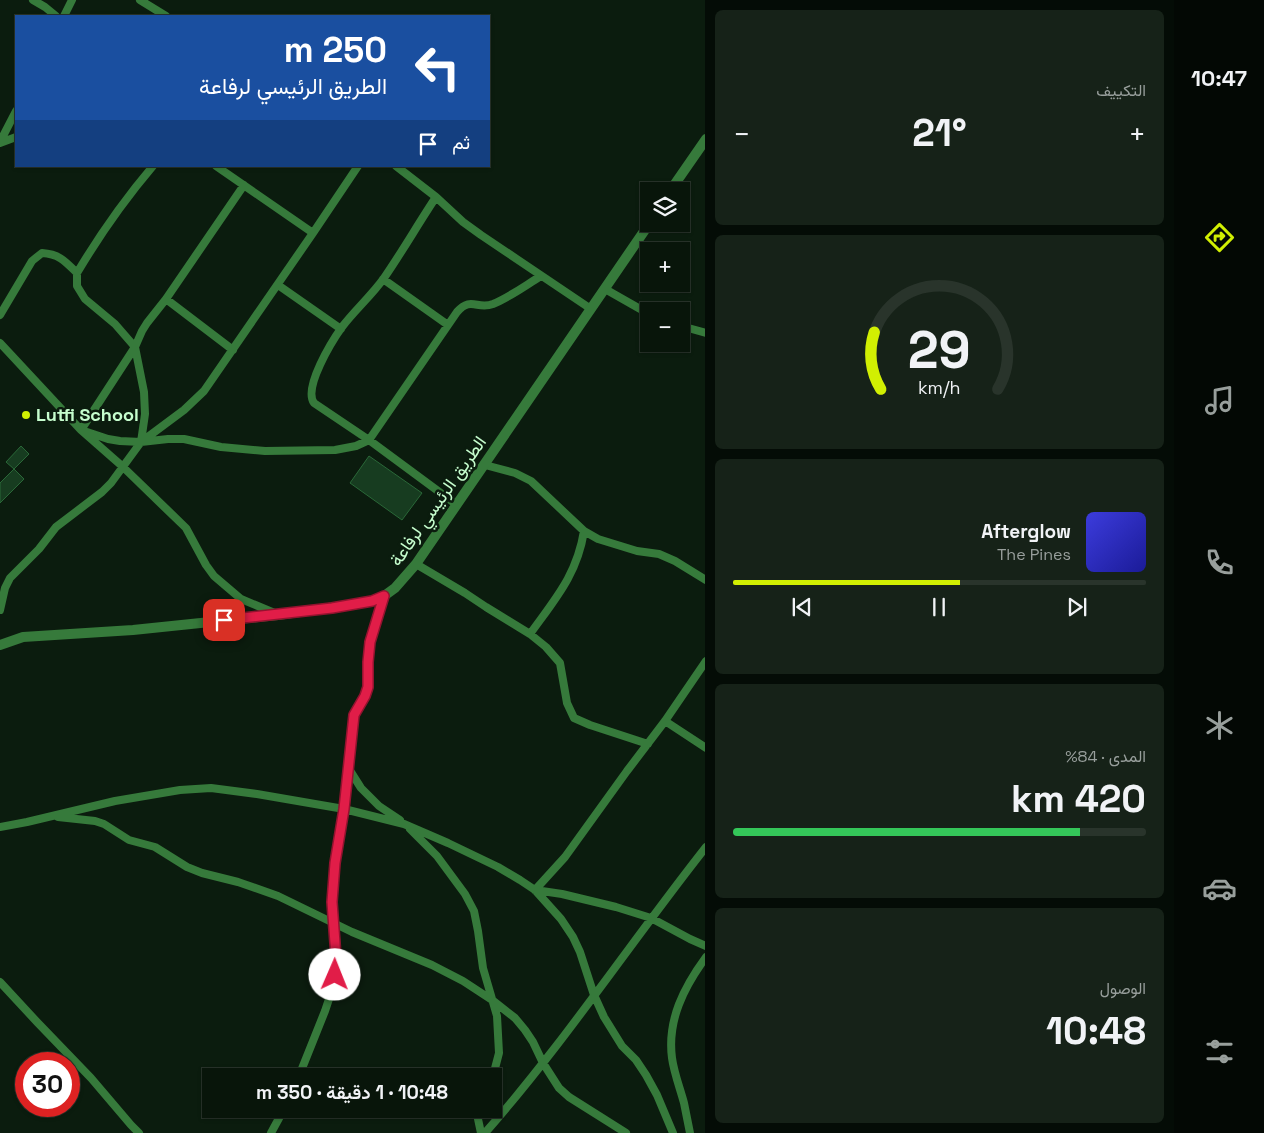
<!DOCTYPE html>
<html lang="ar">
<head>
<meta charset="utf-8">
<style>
  body { margin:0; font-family:"Space Grotesk",Vazirmatn,sans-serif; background:#162218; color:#f1f3f6; direction:rtl; height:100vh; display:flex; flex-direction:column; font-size:19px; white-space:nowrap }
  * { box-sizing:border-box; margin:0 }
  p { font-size:16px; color:#989f9c }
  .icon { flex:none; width:28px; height:28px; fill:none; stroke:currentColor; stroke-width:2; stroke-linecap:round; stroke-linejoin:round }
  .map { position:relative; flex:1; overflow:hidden; direction:ltr }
  .panel { display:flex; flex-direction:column; gap:10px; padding:10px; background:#040c06; width:469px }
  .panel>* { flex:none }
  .top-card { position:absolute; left:15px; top:15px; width:475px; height:152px; border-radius:0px; box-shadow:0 1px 4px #0004,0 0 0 1px #29342b; direction:rtl; background:#1a4fa0; color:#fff; overflow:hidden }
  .tools { position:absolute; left:640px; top:182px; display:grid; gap:10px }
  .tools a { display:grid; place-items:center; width:50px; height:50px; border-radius:0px; background:#08150a; box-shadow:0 1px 4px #0004,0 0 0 1px #29342b; font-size:25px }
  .speed { position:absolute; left:15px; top:1052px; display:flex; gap:10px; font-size:25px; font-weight:700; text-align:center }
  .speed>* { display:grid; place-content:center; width:65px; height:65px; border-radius:50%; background:#08150a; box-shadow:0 1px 4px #0004,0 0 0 1px #29342b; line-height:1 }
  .speed .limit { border:8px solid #d22; background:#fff; color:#111 }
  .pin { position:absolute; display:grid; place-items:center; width:42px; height:42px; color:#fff; margin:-21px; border-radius:10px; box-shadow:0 2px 8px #0006 }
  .me { position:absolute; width:55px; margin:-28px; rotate:1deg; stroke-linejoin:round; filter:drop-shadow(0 0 4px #0008) }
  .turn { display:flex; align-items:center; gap:18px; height:105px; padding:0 20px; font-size:22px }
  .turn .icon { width:65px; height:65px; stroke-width:2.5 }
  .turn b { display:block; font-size:35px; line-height:42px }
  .then { display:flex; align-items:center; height:48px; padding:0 20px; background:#0003; gap:10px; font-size:19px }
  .big { font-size:38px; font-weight:600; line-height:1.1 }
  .panel .widget { flex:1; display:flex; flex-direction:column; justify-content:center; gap:8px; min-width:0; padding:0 18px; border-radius:8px; background:#162218 }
  .panel .dial { align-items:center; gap:0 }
  .dial svg { height:130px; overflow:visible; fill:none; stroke:#29342b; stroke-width:7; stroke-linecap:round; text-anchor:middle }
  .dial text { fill:#f1f3f6; stroke:none }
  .song { display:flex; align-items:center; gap:15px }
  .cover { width:60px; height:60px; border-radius:8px; background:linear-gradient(135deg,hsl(240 70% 55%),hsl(240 70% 35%)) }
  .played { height:5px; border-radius:2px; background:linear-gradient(90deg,#d1ef02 55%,#29342b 55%) }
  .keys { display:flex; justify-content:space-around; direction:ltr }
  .heat { display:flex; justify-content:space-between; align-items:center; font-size:28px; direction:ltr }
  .charge { height:8px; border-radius:4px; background:linear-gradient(90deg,#34c759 84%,#29342b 0) }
  .trip { position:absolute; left:202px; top:1068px; width:300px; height:50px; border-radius:0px; background:#08150a; box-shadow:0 1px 4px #0004,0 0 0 1px #29342b; font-weight:600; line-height:50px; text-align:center; direction:rtl }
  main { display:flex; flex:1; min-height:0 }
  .tab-bar { display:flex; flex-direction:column; width:90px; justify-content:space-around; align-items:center; background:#030804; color:#989f9c }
  .tab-bar .icon { width:35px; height:35px }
  .tab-bar .active { color:#d1ef02 }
  .tab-bar b { font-size:22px; color:#f1f3f6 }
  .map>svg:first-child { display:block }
  .building { fill:#173c20; stroke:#2a6838 }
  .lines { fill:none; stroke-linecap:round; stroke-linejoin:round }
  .minor { stroke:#367a3b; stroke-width:8 }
  .tertiary { stroke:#367a3b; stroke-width:10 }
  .route-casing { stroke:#92132f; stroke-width:12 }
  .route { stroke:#e11d48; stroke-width:9 }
  .poi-dot { fill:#d1ef02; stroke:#0b1c0e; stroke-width:2 }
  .labels { text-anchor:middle; stroke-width:5; stroke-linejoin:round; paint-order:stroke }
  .poi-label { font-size:18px; font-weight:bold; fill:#c6fece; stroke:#0b1c0e; text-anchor:start }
  .street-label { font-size:18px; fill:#c6fece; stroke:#0b1c0e }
</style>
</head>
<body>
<main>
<nav class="tab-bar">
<b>10:47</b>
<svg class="icon active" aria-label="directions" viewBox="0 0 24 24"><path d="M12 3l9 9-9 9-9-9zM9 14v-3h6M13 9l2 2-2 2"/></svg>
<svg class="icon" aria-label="music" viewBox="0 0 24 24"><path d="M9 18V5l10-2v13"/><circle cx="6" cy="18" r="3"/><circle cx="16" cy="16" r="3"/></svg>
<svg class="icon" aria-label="phone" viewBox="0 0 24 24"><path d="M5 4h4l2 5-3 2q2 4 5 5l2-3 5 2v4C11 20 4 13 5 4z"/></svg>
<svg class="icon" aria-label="climate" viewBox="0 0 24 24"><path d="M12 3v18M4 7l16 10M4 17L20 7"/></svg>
<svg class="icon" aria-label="car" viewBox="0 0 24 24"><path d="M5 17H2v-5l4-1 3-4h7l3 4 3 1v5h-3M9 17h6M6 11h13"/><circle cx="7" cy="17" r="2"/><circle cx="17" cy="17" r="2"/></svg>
<svg class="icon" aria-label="filters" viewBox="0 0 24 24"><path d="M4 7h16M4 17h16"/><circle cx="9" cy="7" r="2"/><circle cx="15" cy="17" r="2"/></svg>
</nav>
<section class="panel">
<div class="widget"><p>التكييف</p>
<div class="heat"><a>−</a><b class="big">21°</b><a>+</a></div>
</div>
<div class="widget dial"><svg viewBox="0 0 100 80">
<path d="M14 69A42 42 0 1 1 86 69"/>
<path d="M14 69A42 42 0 0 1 10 34" stroke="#d1ef02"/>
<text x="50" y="56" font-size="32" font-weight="700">29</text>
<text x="50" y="72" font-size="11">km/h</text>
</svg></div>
<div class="widget">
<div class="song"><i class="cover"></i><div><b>Afterglow</b><p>The Pines</p></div></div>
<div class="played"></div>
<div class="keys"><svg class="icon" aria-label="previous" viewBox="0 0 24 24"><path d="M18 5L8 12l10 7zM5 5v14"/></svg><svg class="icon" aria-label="pause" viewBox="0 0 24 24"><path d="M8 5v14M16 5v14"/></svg><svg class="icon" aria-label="next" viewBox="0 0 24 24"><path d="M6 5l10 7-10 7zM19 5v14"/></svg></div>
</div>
<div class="widget"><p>المدى · 84%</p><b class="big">420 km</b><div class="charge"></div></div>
<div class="widget"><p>الوصول</p><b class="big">10:48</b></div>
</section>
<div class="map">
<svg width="706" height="1133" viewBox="0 0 706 1133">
  <rect width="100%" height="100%" fill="#0b1c0e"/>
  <path class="building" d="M 21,446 L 29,454 L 14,469 L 6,462 Z
    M 369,456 L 422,493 L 402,520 L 350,483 Z
    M 14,469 L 24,479 L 0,503 L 0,483 Z"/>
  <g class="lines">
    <path class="minor" d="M 33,0 L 45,7 L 56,16
      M 140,0 L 166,16
      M 64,16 L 72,0
      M 0,142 L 16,111
      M 0,143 L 16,137
      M 216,166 L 313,233
      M 396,166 L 436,197 L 463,222 L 481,235 L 591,309
      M 244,185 L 166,299 L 147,323 L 142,331 L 135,347 L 81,430 L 108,439 L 120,441 L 141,442 L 168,439 L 184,439 L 221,447 L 265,451 L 335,450 L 356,446 L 369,440 L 457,312 C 471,296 477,310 493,304 C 510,297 526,285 541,276
      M 436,197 C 418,224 402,252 384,278 C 372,295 355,310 342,327 C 332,341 303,388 314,403 L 369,440 L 457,505
      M 77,273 C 99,236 125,199 153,166
      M 383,279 L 448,325
      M 278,285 L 341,329
      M 605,289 L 649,314
      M 166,299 L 233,350
      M 0,315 L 32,261 L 42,253 C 59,254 65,261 77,273 L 77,286 L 85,299 L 115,324 L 135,347 L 144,392 L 145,414 L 141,442
      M 681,326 L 706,333
      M 0,343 L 81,430 L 122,466 L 186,528 L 206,565 L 214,576 L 241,599 L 277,614
      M 485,465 L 515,473 L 531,481 L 584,531 L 598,539 L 637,551 L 659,554 L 675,561 L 706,580
      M 416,564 L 465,593 L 486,607 L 530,634 L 546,647 L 560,663 L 567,703 L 574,718 L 590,725 L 648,744
      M 0,610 L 5,588 L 10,578 L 39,549 L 56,527 L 102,492 L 111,483 L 141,442 L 184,410 L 204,391 L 313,233 L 358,166
      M 530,634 C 555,599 577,575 584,531
      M 665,721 L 706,748
      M 349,769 L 361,788 L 379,806 L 400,820
      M 58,817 L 95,821 L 104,824 L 129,840 L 155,847 L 187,867 L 202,873 L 238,882 L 278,896 L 352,932 L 432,965 L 463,981 L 492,1000 L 515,1018 L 525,1030 L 533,1042 L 543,1063 L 559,1088 L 569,1097 L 626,1133
      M 0,827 L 27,822 L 115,801 L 180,790 L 211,788 L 257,794 L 344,809 L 404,824 L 448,843 L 498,867 L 520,880 L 535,890 L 561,919 L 573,937 L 580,952 L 594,995 L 604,1017 L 622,1046 L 636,1060 L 646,1075 L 657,1095 L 673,1133
      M 410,829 L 437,856 L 465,894 L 474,911 L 478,931 L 483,968 L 497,1016 L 499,1053 L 493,1076
      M 535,890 L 565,857 L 627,771 L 665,721 L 706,661
      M 535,890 L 562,894 L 616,907 L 651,918 L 690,939 L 706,946
      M 0,982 L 37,1022 L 91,1078 L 131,1125 L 139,1133
      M 299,1076 L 325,1011 L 331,993 L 335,975 L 336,957 L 332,902 L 335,863 L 344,809 L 354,715 L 365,696 L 368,687 L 368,662 L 370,642 L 384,596
      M 481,1109 L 478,1119 L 481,1133
      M 271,1133 L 284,1109
      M 485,1133 C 565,1042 631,942 706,847
      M 690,1133 C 688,1123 686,1113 684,1103 C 680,1088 674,1073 672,1058 C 667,1020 684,987 706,957"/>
    <path class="tertiary" d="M 670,191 L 706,139
      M 0,645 L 23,637 L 133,630 L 278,615 L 357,604 L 372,601 L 384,596 L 395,588 L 416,564 L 649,224"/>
  </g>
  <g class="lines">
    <g class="route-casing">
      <path id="route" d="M 224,620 L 332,608 L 372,601 L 384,596 L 370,642 L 368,662 L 368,687 L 365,696 L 354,715 L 344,809 L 335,863 L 332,902 L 336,957 L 335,975"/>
    </g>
    <use href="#route" class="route"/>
  </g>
  <circle class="poi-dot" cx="26" cy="415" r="5"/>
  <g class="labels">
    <g class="poi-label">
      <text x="36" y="421">Lutfi School</text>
    </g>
    <g class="street-label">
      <text transform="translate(438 501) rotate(-55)" y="6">الطريق الرئيسي لرفاعة</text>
    </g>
  </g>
</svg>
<div class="tools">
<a><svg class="icon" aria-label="layers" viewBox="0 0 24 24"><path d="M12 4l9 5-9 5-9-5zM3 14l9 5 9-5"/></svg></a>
<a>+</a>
<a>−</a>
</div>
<div class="speed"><div class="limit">30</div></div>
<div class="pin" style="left:224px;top:620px;background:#d93025"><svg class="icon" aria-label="arrive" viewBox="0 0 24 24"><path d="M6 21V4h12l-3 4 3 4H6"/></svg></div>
<svg class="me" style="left:335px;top:975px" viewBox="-20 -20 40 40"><circle r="19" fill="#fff"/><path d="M0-13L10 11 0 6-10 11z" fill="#e11d48"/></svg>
<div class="trip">10:48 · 1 دقيقة · 350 m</div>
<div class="top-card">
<div class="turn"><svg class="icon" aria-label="left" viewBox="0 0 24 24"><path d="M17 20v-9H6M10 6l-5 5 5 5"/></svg><div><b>250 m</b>الطريق الرئيسي لرفاعة</div></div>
<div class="then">ثم<svg class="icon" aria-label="arrive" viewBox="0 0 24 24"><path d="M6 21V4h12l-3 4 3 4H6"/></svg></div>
</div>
</div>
</main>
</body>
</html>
